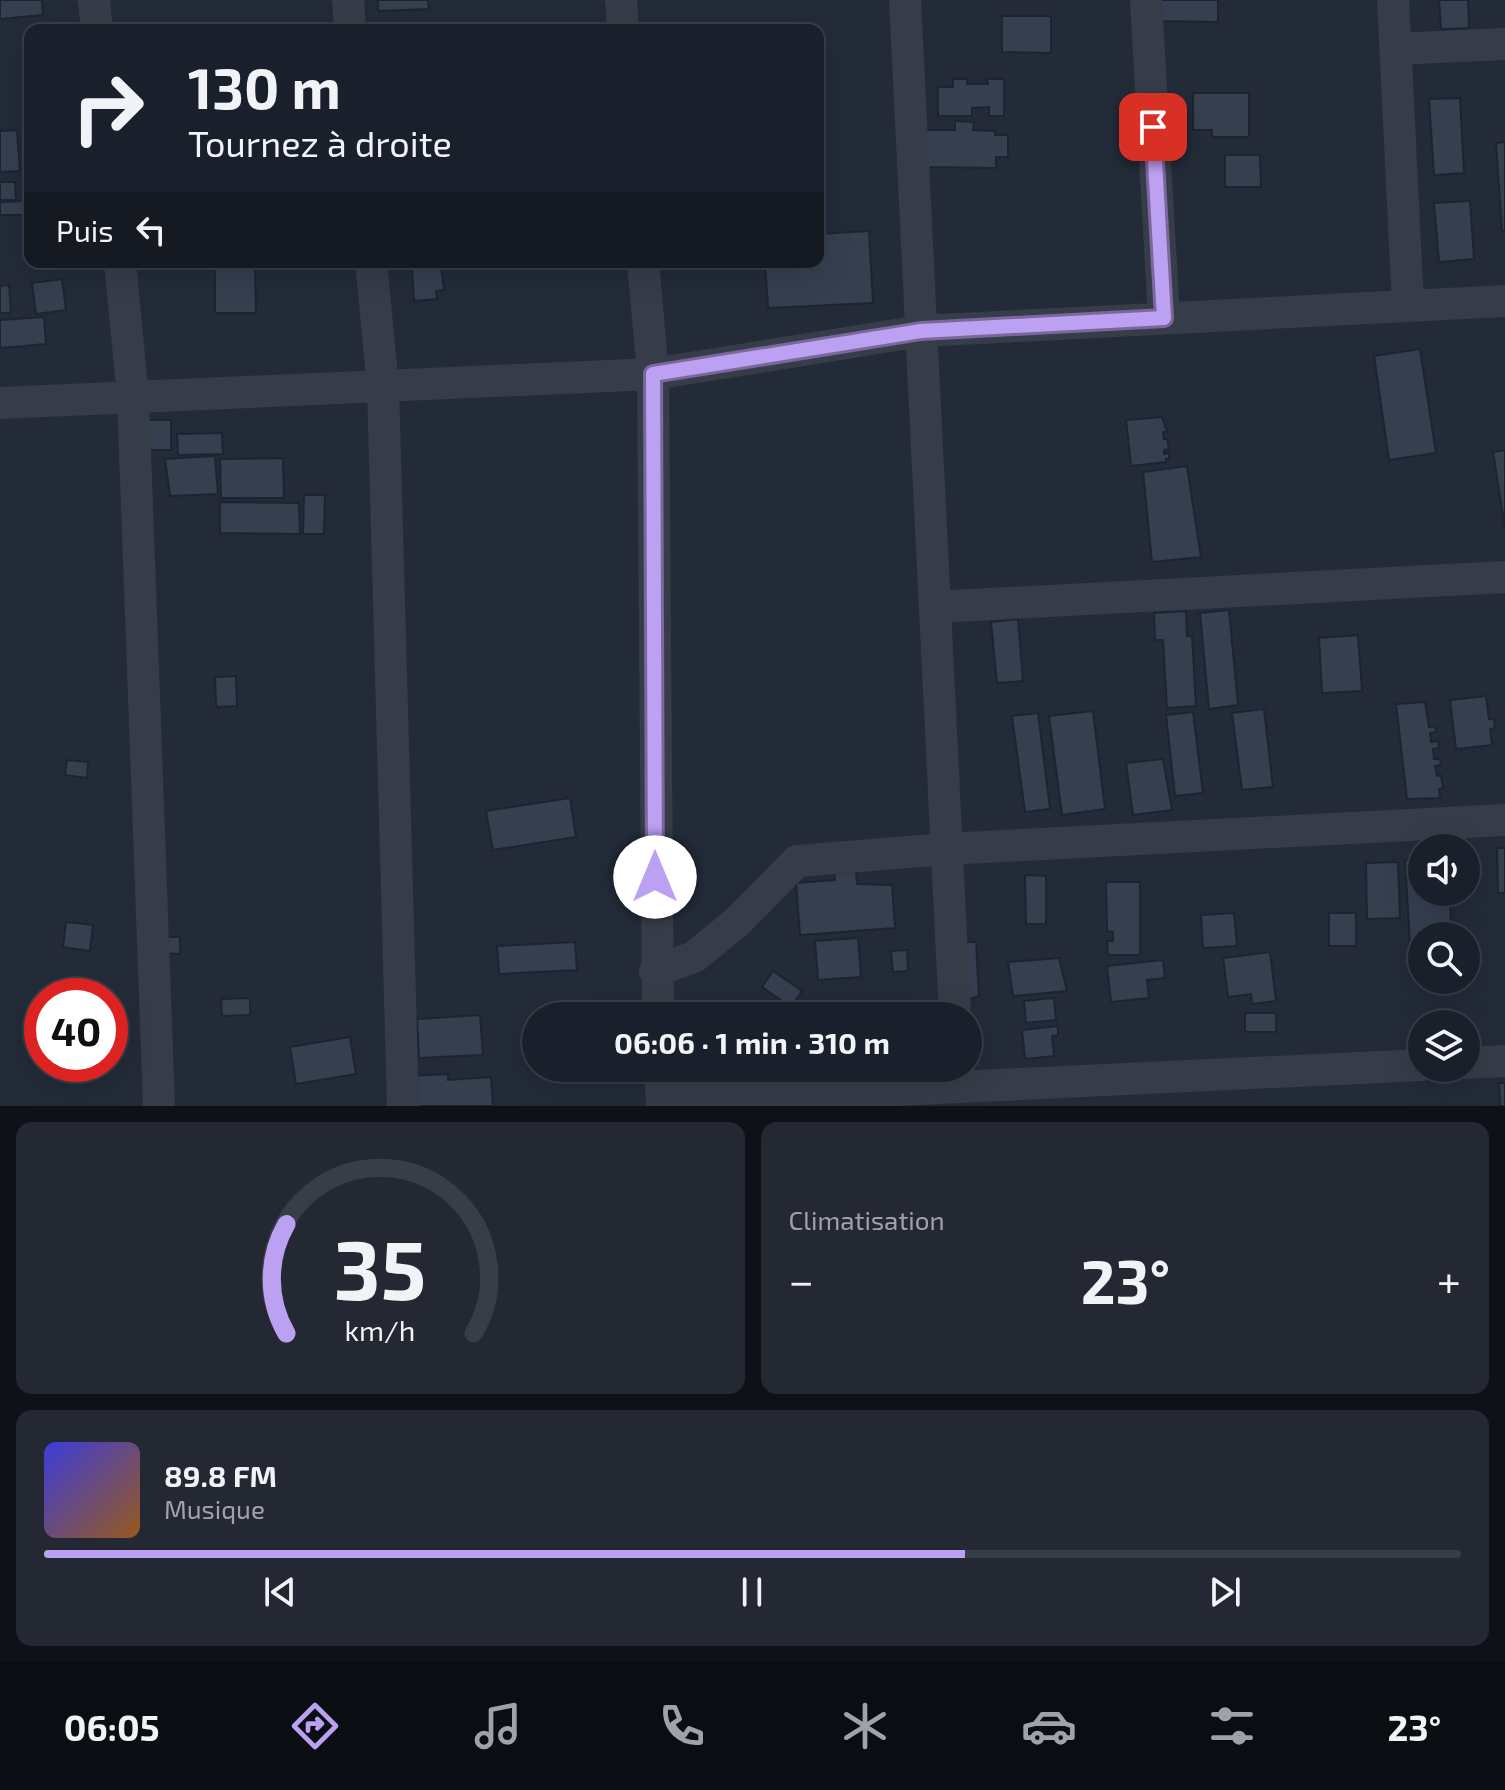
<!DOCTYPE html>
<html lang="fr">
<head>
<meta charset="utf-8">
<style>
  body { margin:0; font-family:"Exo 2",sans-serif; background:#232833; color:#f1f3f6; height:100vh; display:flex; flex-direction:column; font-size:30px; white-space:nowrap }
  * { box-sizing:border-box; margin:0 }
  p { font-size:26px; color:#9fa3a9 }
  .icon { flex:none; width:44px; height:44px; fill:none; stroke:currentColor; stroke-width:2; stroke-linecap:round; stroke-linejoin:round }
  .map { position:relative; height:1106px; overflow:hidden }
  .sheet { display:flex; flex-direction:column; gap:16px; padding:16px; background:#0e1218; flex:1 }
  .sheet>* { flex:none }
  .banner { position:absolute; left:24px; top:24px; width:800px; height:244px; border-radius:16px; box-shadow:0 8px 32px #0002,0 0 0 2px #383e47; background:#1a202b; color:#f1f3f6; overflow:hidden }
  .fabs { position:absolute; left:1408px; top:834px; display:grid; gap:16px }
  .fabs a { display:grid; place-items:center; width:72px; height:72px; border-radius:50%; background:#1a202b; box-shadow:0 8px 32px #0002,0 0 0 2px #383e47; font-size:40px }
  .speed { position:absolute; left:24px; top:978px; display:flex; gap:16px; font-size:40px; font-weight:700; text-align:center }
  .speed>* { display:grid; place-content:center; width:104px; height:104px; border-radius:50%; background:#1a202b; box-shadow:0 8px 32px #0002,0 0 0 2px #383e47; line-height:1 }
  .speed .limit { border:12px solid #d22; background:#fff; color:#111 }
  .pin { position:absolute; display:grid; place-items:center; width:68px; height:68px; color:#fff; margin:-34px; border-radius:16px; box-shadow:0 4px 12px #0006 }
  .me { position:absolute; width:88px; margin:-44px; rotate:0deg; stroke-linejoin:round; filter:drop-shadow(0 0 6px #0008) }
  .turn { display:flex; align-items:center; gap:28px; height:168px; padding:0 32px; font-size:36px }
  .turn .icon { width:104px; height:104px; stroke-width:2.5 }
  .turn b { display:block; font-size:56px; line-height:68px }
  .then { display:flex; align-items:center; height:76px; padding:0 32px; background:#0003; gap:16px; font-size:30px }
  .big { font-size:60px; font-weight:700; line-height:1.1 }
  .sheet .card { flex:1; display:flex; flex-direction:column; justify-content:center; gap:12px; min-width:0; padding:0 28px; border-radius:16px; background:#232833 }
  .sheet .dial { align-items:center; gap:0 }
  .dial svg { height:208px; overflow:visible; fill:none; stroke:#383e47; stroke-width:7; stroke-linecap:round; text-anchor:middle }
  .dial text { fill:#f1f3f6; stroke:none }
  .song { display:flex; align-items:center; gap:24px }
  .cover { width:96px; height:96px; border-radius:12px; background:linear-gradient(135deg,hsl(240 70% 55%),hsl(30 70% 35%)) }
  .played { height:8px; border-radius:4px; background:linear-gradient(90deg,#bca0f2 65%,#383e47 65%) }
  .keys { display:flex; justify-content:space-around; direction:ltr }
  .heat { display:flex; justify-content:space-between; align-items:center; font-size:44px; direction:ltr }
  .sheet .tiles { flex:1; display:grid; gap:16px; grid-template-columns:1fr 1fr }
  .card:last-child { grid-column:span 2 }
  .trip { position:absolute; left:522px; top:1002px; width:460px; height:80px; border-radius:40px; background:#1a202b; box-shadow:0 8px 32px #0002,0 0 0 2px #383e47; font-weight:700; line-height:80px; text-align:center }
  .menu { display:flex; height:128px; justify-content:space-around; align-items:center; background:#0a0d11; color:#9fa3a9 }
  .menu .icon { width:56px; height:56px }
  .menu .active { color:#bca0f2 }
  .menu b { font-size:36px; color:#f1f3f6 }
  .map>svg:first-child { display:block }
  .building { fill:#353f50; stroke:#1d2430; stroke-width:2 }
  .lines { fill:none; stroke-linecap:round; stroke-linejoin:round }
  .minor { stroke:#363d49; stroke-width:32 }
  .route-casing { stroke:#7a689d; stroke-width:20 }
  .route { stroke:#bca0f2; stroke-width:14 }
</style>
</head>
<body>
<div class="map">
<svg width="1505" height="1106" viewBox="0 0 1505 1106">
  <rect width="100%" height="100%" fill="#232b39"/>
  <path class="building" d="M 0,0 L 42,0 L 43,15 L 0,19 Z
    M 378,0 L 428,0 L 429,9 L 378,11 Z
    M 1158,0 L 1218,0 L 1218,22 L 1158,21 Z
    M 1439,0 L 1468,0 L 1469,28 L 1441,29 Z
    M 1002,16 L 1051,16 L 1051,53 L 1002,52 Z
    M 953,79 L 967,79 L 967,84 L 988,84 L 987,79 L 1004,79 L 1004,116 L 989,116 L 989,107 L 972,108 L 972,116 L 938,116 L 938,87 L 953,87 Z
    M 1193,93 L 1249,93 L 1249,137 L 1212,137 L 1212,130 L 1193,130 Z
    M 1460,98 L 1464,173 L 1434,175 L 1429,99 Z
    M 955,121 L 974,122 L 973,130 L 995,131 L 995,135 L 1008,135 L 1008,157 L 996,157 L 996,168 L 926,167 L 926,130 L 955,130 Z
    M 17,130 L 20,171 L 0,172 L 0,131 Z
    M 1505,142 L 1505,231 L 1502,231 L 1496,143 Z
    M 1225,155 L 1260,155 L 1261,187 L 1225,187 Z
    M 0,182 L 15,182 L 16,200 L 0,200 Z
    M 28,201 L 28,215 L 0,215 L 0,202 Z
    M 1470,201 L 1474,259 L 1439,262 L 1434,203 Z
    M 869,231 L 873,303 L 768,308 L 765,262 L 818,262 L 818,234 Z
    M 441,266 L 444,290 L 436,291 L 437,299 L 414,301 L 412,269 Z
    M 215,267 L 255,267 L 256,313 L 215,313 Z
    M 62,279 L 66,310 L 36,314 L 32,283 Z
    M 9,285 L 11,313 L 0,313 L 0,286 Z
    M 44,317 L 46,344 L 0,348 L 0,320 Z
    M 1420,349 L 1436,453 L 1389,460 L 1374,356 Z
    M 1162,417 L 1167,432 L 1163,432 L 1164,439 L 1167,439 L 1169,449 L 1164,450 L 1164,454 L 1169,453 L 1169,459 L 1166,459 L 1166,462 L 1131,466 L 1126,420 Z
    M 134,420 L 171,420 L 171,450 L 133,450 Z
    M 222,433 L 223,454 L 178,455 L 177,434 Z
    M 1505,450 L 1505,528 L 1493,452 Z
    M 215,456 L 218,494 L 170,496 L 165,459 Z
    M 283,458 L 284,498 L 221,498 L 220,459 Z
    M 1187,466 L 1201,557 L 1152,562 L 1143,472 Z
    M 304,495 L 325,495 L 324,534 L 303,534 Z
    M 220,502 L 299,503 L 300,534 L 220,533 Z
    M 1229,610 L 1238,705 L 1209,709 L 1200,613 Z
    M 1186,611 L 1187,636 L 1192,636 L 1196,706 L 1167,708 L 1163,640 L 1155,640 L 1154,613 Z
    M 1018,619 L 1023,681 L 997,683 L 991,622 Z
    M 1358,635 L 1362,691 L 1322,693 L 1319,638 Z
    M 236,676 L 237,706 L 216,707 L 215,677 Z
    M 1486,696 L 1489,719 L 1494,719 L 1495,728 L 1490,729 L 1492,745 L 1456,749 L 1450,700 Z
    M 1425,702 L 1429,727 L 1435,726 L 1436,732 L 1430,733 L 1431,742 L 1438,741 L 1439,748 L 1433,749 L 1434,759 L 1440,759 L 1441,765 L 1435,766 L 1437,776 L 1441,775 L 1443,788 L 1439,789 L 1440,798 L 1407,799 L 1396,704 Z
    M 1264,709 L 1273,787 L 1242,790 L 1232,713 Z
    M 1093,711 L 1105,809 L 1062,815 L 1049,716 Z
    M 1193,712 L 1203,793 L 1175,796 L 1166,715 Z
    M 1038,713 L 1050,809 L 1025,812 L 1012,716 Z
    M 1163,759 L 1172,810 L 1133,815 L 1126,763 Z
    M 67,760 L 88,762 L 87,778 L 65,775 Z
    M 570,798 L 576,837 L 493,850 L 486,811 Z
    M 1497,848 L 1505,848 L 1505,893 L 1498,893 Z
    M 1422,859 L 1422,892 L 1449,892 L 1452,936 L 1422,936 L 1422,943 L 1410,944 L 1405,860 Z
    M 1398,862 L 1400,918 L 1367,919 L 1366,863 Z
    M 856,871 L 857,884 L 892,885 L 895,928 L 800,935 L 796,883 L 835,880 L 834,873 Z
    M 1025,875 L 1046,876 L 1046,924 L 1026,924 Z
    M 1106,882 L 1140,882 L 1140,955 L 1108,955 L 1107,941 L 1113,941 L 1113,932 L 1107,931 Z
    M 1234,913 L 1237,946 L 1203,948 L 1201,915 Z
    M 1329,913 L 1356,913 L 1356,946 L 1329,946 Z
    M 66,922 L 93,925 L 90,951 L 63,947 Z
    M 153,937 L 180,937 L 180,954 L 153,953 Z
    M 858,938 L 861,977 L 818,980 L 815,941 Z
    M 575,942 L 577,970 L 499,974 L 497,946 Z
    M 958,942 L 976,942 L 979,996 L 959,1002 Z
    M 907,950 L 908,971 L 893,972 L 891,951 Z
    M 1270,952 L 1276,1001 L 1252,1004 L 1251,994 L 1228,997 L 1223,958 Z
    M 1059,958 L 1067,991 L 1013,996 L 1008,962 Z
    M 1163,960 L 1165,978 L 1147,980 L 1149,998 L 1111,1002 L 1107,966 Z
    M 773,971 L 802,991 L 791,1007 L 762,987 Z
    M 250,998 L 250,1015 L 222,1016 L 221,999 Z
    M 1054,998 L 1056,1020 L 1026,1023 L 1024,1001 Z
    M 777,1009 L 777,1016 L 742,1016 L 742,1011 Z
    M 1245,1013 L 1276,1013 L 1276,1032 L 1245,1032 Z
    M 480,1015 L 483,1055 L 419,1058 L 417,1019 Z
    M 1058,1026 L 1058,1035 L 1052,1036 L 1054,1056 L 1025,1059 L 1022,1030 Z
    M 350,1037 L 356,1074 L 296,1084 L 290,1047 Z
    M 448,1074 L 448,1080 L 491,1077 L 493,1106 L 409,1106 L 408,1076 Z
    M 1499,1083 L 1505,1083 L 1505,1106 L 1500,1106 Z"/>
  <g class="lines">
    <path class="minor" d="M 94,0 L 97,30
      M 348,0 L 350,30
      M 621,0 L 623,30
      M 905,0 L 955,1016
      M 1146,0 L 1164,318
      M 1393,0 L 1408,306
      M 1395,49 L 1505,44
      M 120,262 L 133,397 L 159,1106
      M 371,262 L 383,386 L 403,1106
      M 643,262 L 653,374 L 658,1016
      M 0,403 L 653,374 L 921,331 L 1505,301
      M 935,607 L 1505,577
      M 655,971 L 694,957 L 737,922 L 797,861 L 946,849 L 1505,820
      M 1466,1063 L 1505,1061
      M 660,1068 L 662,1106
      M 662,1101 L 1422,1065"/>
  </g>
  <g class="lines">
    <g class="route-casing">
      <path id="route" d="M 655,877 L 653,374 L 921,331 L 1164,318 L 1153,127"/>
    </g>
    <use href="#route" class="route"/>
  </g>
</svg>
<div class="fabs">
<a><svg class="icon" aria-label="sound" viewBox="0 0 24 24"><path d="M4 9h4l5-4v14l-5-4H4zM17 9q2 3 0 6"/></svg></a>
<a><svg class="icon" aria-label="search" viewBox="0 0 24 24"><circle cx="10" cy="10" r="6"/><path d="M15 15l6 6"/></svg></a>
<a><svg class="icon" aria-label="layers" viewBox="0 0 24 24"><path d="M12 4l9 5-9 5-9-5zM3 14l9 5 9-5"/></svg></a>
</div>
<div class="speed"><div class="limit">40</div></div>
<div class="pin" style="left:1153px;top:127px;background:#d93025"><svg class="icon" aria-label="arrive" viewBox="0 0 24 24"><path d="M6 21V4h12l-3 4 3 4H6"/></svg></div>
<svg class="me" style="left:655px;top:877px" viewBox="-20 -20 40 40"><circle r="19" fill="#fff"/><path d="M0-13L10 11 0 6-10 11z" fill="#bca0f2"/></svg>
<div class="trip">06:06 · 1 min · 310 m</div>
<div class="banner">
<div class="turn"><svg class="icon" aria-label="right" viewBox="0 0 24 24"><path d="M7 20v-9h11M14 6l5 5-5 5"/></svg><div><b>130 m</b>Tournez à droite</div></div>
<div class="then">Puis<svg class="icon" aria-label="left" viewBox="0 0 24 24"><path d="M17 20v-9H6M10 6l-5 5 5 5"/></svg></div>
</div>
</div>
<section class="sheet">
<div class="tiles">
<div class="card dial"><svg viewBox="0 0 100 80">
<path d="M14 69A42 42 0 1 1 86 69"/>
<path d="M14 69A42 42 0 0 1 14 27" stroke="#bca0f2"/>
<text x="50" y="56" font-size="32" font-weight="700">35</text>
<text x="50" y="72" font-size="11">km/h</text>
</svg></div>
<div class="card"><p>Climatisation</p>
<div class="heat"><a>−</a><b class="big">23°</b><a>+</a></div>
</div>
<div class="card">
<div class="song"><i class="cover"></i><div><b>89.8 FM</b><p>Musique</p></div></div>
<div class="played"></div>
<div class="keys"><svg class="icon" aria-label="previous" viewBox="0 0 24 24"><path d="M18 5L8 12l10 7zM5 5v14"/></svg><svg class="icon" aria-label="pause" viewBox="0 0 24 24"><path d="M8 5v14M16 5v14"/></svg><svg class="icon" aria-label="next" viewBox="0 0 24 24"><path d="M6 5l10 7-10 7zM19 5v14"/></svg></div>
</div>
</div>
</section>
<nav class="menu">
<b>06:05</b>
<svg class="icon active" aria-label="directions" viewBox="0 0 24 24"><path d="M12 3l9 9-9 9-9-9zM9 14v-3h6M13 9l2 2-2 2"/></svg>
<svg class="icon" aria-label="music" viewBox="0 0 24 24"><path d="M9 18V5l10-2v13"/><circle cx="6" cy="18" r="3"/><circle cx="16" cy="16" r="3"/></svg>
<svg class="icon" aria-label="phone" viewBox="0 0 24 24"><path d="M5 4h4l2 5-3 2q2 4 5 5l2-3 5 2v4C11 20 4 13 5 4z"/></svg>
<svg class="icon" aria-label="climate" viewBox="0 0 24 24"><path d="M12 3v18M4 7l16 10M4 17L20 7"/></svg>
<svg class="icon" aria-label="car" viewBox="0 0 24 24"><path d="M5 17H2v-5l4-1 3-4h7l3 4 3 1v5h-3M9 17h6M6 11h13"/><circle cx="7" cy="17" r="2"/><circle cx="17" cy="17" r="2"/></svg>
<svg class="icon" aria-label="filters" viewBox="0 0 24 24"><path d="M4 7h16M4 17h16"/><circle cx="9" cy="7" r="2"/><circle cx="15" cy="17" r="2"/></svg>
<b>23°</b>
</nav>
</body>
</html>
